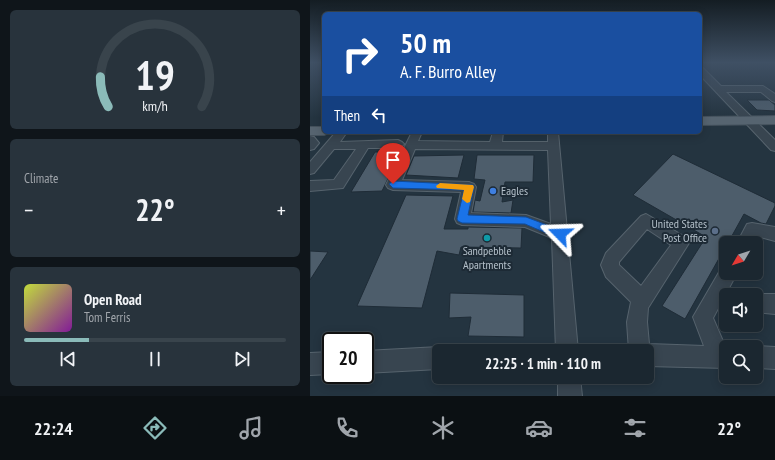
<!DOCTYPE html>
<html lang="en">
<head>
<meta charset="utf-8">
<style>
  body { margin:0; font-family:"PT Sans Narrow",sans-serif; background:#28333c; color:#f1f3f6; height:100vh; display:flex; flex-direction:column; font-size:15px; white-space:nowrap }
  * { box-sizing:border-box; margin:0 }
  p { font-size:13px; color:#a0a5ab }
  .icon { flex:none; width:22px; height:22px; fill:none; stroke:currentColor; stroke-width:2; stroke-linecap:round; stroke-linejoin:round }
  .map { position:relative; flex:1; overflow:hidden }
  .panel { display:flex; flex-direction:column; gap:10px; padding:10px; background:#0f151a; width:310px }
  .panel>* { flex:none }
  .guide { position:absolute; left:12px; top:12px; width:380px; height:122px; border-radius:6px; box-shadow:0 2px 10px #0003,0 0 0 1px #39444c; background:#1a4fa0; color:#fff; overflow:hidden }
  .needle { width:26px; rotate:231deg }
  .fabs { position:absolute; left:409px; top:236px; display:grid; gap:8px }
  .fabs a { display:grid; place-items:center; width:44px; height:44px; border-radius:6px; background:#1b2730; box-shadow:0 2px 10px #0003,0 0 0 1px #39444c; font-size:20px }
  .speed { position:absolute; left:12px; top:332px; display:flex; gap:8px; font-size:20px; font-weight:700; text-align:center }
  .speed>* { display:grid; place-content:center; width:52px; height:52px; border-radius:50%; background:#1b2730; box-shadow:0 2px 10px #0003,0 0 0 1px #39444c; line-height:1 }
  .speed .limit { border:2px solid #111; border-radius:6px; background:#fff; color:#111 }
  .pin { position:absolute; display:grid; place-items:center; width:34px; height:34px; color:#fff; margin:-41px -17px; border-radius:50% 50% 50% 0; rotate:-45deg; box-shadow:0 0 4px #0007 }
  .pin .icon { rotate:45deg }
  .me { position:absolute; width:44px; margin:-22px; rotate:292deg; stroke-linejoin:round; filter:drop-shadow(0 0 3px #0008) }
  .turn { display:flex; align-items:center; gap:14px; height:84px; padding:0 12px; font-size:18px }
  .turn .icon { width:52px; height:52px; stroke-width:2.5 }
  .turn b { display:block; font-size:28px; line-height:34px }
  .then { display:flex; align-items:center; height:38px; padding:0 12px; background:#0003; gap:8px; font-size:15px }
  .big { font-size:30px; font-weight:800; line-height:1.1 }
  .panel .card { flex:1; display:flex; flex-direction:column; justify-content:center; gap:6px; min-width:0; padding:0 14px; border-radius:6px; background:#28333c }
  .panel .dial { align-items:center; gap:0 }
  .dial svg { height:104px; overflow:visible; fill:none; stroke:#39444c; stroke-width:7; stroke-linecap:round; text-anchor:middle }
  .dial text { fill:#f1f3f6; stroke:none }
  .song { display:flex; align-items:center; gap:12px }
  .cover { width:48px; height:48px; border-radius:6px; background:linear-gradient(135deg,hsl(70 70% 55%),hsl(290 70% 35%)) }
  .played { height:4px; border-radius:2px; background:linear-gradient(90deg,#8bbbb9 25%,#39444c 25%) }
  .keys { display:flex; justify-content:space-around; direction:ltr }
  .heat { display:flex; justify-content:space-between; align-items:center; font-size:22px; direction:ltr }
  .trip { position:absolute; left:122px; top:344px; width:222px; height:40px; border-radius:6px; background:#1b2730; box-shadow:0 2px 10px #0003,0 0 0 1px #39444c; font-weight:800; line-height:40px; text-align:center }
  .menu { display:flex; height:64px; justify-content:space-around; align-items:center; background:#0b1013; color:#a0a5ab }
  .menu .icon { width:28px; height:28px }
  .menu .current { color:#8bbbb9 }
  .menu b { font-size:18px; color:#f1f3f6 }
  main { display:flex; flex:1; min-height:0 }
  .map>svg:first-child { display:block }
  .building { fill:#4d5d6b; stroke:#1f2c37 }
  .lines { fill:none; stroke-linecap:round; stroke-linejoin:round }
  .minor-casing { stroke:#56636d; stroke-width:2 }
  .major-casing { stroke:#44515c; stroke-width:2 }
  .minor { fill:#384550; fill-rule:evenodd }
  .major { fill:#566470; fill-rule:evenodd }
  .route { fill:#1a73e8; stroke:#114b97 }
  .slow { fill:#f59e0b }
  .shop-dot { fill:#3f7fe0; stroke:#1d2a35; stroke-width:1.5 }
  .service-dot { fill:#5c6f8a; stroke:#1d2a35; stroke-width:1.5 }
  .culture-dot { fill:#0f9aa8; stroke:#1d2a35; stroke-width:1.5 }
  .labels { text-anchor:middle; stroke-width:4; stroke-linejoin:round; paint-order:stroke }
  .poi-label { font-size:12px; fill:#b4c0ca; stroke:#1d2a35; text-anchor:start }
</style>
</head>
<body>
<main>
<section class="panel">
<div class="card dial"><svg viewBox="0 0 100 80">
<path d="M14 69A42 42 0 1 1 86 69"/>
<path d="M14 69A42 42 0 0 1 8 46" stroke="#8bbbb9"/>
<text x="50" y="56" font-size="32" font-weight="700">19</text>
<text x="50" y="72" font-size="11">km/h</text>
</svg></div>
<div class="card"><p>Climate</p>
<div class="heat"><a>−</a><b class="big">22°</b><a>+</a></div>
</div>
<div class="card">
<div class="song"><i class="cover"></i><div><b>Open Road</b><p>Tom Ferris</p></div></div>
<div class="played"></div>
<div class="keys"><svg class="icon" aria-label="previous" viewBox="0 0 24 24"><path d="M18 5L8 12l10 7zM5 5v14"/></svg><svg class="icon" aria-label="pause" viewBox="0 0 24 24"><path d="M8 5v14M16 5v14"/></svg><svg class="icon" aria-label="next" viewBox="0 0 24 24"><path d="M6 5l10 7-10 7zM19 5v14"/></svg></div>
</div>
</section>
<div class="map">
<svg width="465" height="396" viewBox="0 0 465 396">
  <rect width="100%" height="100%" fill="#243440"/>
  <path class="building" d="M 437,100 L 459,100 L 465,105 L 465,111 L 447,110 Z
    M 65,152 L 91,152 L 72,191 L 41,192 Z
    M 363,154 L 465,203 L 465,206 L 456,224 L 451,223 L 434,214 L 418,243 L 416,243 L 416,246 L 375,319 L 352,306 L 396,237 L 323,195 Z
    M 154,155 L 148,178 L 96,175 L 104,156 Z
    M 167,155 L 224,155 L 223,182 L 195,182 L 192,202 L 203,200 L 201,213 L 163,212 L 165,200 L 170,201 L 175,180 L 164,179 Z
    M 96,195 L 143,196 L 134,229 L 158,229 L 158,227 L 212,228 L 211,248 L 151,247 L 149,255 L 127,251 L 112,308 L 47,306 Z
    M 0,251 L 18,252 L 0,280 Z
    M 140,293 L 214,295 L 214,337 L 158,336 L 161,317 L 139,318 Z"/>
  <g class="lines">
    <g class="minor-casing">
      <path id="minor" d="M 390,68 L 393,68 L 411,86 L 453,86 L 465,94 L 465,102 L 462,101 L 451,92 L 416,92 L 465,140 L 465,151 L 461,150 L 390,75 Z
        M 26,132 L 37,132 L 30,142 L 88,140 L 92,142 L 94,144 L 92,146 L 88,148 L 58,148 L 33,188 L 0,191 L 0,181 L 24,180 L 46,149 L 24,149 L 4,173 L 0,174 L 0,162 Z
        M 102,132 L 112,132 L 108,141 L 180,142 L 183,132 L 193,132 L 192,142 L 238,142 L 238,132 L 248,132 L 268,351 L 246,351 L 242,238 L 215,227 L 152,225 L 147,223 L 145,219 L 151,192 L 83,190 L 78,188 L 76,185 ZM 105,149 L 238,150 L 241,224 L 216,215 L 161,213 L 166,187 L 164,184 L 159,182 L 92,180 Z
        M 0,136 L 4,137 L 9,143 L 4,149 L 0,150 Z
        M 336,214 L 377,238 L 379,243 L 338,308 L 337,322 L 339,344 L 394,346 L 383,317 L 412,267 L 416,265 L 416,273 L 427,273 L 403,318 L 415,346 L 418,347 L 416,347 L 416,368 L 337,366 L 337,351 L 319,351 L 317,322 L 321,302 L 296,277 L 291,265 L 296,253 L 331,216 ZM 337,229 L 361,245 L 331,286 L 309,265 L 309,262 Z
        M 442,223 L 465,227 L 465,241 L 446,236 L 443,243 L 427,243 L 437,224 Z
        M 446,294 L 465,294 L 465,314 L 446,312 L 446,295 L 442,295 Z
        M 446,346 L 465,347 L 465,369 L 446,368 L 446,347 L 444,347 Z
        M 129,347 L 137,351 L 129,351 L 129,369 L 55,373 L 55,351 Z
        M 21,352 L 21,374 L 0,375 L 0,353 Z
        M 248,377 L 270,377 L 272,396 L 248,396 Z"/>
    </g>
    <g class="major-casing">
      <path id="major" d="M 465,116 L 465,124 L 390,125 L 390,117 Z
        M 0,127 L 14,127 L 14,132 L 20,132 L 14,135 L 0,135 Z"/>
    </g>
    <use href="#minor" class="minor"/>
    <use href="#major" class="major"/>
  </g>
  <linearGradient id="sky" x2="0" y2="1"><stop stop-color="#141d23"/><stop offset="0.53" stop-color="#3f5064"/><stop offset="1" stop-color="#3f5064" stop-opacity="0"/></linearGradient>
  <rect width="465" height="118" fill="url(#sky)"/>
  <path class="route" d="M 83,181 L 163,185 L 164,187 L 158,215 L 216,217 L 253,231 L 255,234 L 253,237 L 250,239 L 215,224 L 152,223 L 148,221 L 147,219 L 154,190 L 83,188 L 79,184 Z"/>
  <path class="slow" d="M 130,183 L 163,185 L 164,187 L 160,202 L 157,203 L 152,199 L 154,190 L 127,188 L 126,186 Z"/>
  <circle class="shop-dot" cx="183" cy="191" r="4"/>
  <circle class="service-dot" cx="405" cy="231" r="4"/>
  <circle class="culture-dot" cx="177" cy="238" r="4"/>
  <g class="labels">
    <g class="poi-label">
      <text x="191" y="195">Eagles</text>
      <text x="397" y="228" text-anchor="end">United States<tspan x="397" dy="14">Post Office</tspan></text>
      <text x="177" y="255" text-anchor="middle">Sandpebble<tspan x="177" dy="14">Apartments</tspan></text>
    </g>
  </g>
</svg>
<div class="fabs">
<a><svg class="needle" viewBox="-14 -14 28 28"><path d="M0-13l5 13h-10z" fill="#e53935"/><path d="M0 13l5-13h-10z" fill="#a0a5ab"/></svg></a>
<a><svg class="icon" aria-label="sound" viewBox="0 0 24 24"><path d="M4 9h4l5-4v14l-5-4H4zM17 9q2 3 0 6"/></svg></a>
<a><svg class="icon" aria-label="search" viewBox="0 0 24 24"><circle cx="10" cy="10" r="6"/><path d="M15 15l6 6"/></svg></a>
</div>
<div class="speed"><div class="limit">20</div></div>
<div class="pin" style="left:83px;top:184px;background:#d93025"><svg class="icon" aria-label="arrive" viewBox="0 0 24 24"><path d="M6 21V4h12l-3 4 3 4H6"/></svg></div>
<svg class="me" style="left:250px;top:234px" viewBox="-20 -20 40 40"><path d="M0-17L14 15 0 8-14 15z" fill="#1a73e8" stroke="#fff" stroke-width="4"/></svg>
<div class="trip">22:25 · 1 min · 110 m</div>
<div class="guide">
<div class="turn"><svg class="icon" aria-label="right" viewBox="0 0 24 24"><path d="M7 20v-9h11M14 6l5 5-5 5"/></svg><div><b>50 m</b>A. F. Burro Alley</div></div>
<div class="then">Then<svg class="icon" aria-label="left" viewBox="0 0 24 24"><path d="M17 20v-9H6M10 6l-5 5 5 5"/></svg></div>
</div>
</div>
</main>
<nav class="menu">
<b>22:24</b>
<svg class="icon current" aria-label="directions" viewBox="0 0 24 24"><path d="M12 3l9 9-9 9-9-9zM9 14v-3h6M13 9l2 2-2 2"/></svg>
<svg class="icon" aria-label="music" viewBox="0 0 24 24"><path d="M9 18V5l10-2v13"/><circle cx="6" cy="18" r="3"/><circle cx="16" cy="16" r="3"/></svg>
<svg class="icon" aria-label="phone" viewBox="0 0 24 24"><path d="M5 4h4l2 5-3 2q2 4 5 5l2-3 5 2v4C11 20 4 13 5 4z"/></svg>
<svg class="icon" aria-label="climate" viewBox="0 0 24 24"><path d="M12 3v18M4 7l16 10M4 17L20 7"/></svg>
<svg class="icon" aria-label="car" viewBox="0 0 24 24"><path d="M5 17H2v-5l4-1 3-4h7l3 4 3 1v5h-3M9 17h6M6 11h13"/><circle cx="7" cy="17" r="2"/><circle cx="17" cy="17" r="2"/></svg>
<svg class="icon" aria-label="filters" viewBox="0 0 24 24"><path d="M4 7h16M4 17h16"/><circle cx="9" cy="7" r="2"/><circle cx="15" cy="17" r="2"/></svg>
<b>22°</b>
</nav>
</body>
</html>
